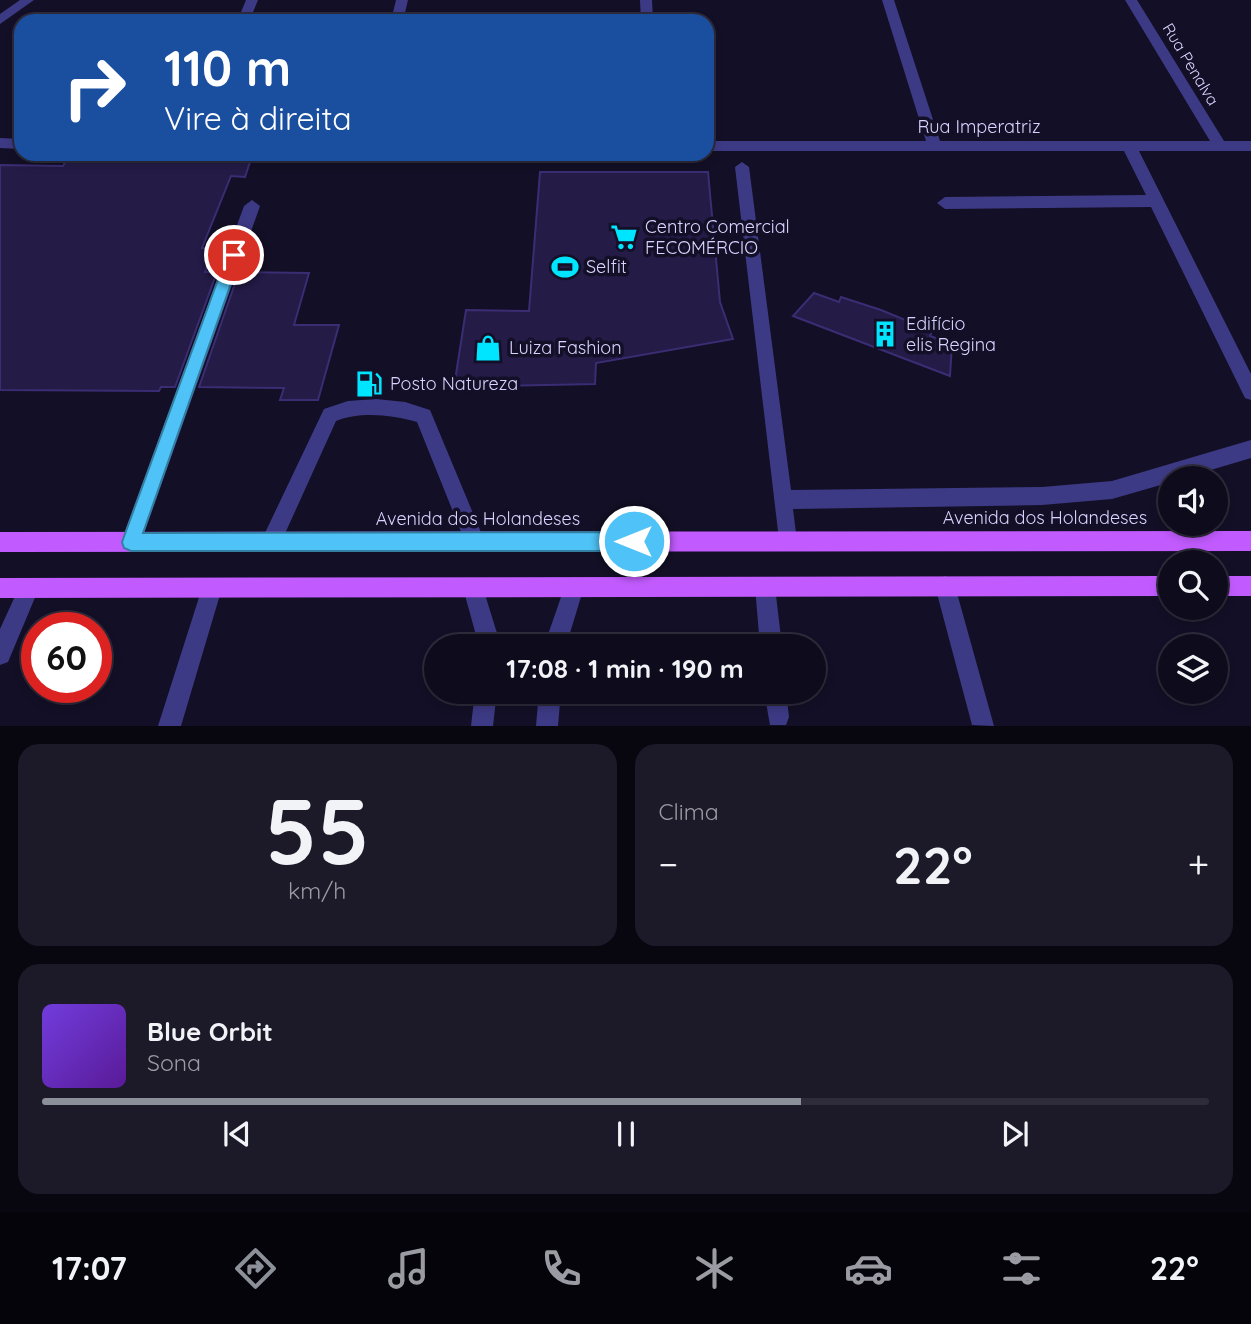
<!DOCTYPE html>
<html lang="pt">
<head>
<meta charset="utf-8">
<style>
  body { margin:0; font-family:Quicksand,sans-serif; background:#1c1929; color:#f1f3f6; height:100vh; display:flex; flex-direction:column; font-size:26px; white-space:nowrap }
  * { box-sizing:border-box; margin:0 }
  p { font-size:23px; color:#9b9ba3 }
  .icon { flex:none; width:38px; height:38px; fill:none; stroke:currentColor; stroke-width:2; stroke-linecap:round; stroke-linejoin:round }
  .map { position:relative; height:726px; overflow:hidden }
  .drawer { display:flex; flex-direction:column; gap:18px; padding:18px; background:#08060f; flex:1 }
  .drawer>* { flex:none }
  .hud { position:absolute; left:14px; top:14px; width:700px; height:147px; border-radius:21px; box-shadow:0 4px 10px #0003,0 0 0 2px #2e2b3b; background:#1a4fa0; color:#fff; overflow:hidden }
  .controls { position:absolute; left:1158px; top:466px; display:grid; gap:14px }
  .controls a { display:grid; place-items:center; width:70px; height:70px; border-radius:50%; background:#0e0b1c; box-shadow:0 4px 10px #0003,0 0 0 2px #2e2b3b; font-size:35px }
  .speed { position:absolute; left:21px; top:612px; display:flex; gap:14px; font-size:35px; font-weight:700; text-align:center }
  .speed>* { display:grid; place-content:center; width:91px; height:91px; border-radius:50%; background:#0e0b1c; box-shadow:0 4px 10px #0003,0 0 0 2px #2e2b3b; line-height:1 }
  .speed .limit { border:10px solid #d22; background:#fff; color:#111 }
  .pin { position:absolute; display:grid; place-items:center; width:60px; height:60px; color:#fff; margin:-30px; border:4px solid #fff; border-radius:50%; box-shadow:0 2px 7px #0007 }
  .me { position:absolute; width:77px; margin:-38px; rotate:270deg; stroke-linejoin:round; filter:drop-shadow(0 0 5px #0008) }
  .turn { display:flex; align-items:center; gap:24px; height:147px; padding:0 35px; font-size:32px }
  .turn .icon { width:91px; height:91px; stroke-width:2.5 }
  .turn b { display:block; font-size:49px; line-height:60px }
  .big { font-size:52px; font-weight:700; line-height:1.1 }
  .drawer .card { flex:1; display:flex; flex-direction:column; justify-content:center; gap:10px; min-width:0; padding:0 24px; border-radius:21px; background:#1c1929 }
  .drawer .dial { align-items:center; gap:0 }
  .dial b { font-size:91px; line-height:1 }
  .song { display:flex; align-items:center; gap:21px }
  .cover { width:84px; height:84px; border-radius:10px; background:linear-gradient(135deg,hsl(260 70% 55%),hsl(270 70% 35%)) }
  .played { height:7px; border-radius:4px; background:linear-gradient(90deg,#8c9099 65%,#2e2b3b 65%) }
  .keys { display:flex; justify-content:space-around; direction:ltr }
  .heat { display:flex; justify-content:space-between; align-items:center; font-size:38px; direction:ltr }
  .drawer .tiles { flex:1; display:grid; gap:18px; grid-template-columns:1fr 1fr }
  .card:last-child { grid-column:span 2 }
  .trip { position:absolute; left:424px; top:634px; width:402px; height:70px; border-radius:35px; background:#0e0b1c; box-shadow:0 4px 10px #0003,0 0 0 2px #2e2b3b; font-weight:700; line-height:70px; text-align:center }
  .menu { display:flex; height:112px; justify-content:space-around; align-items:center; background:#06040b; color:#9b9ba3 }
  .menu .icon { width:49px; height:49px }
  .menu .active { color:#8c9099 }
  .menu b { font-size:32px; color:#f1f3f6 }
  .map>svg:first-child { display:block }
  .building { fill:#241b47; stroke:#3b2d73; stroke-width:2 }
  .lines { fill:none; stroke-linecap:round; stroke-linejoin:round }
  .minor { fill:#3d3a85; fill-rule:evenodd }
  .major { fill:#c25bff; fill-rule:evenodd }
  .route { fill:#4fc3f7; stroke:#337fa1; stroke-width:2 }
  .labels { text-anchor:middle; stroke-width:7; stroke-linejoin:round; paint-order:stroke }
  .far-street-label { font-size:16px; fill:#d9d4ff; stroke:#130f26 }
  .street-label { font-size:18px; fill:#d9d4ff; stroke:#130f26 }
  .poi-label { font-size:18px; fill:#d9d4ff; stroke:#130f26; text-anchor:start }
</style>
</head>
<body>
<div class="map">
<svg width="1251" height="726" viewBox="0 0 1251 726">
  <rect width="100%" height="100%" fill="#130f26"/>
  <path class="building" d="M 69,156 L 252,156 L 245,177 L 231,176 L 202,248 L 215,248 L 205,272 L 217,272 L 175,387 L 161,387 L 159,391 L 0,390 L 0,165 L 63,166 Z
    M 540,172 L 708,172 L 720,302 L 733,339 L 596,363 L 595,384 L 454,387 L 466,310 L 529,311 Z
    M 239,272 L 309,273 L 294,325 L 339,325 L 318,400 L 280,400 L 284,388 L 199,387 Z
    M 814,293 L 839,302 L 841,297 L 881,310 L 932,331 L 930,336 L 952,344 L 950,376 L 793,316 Z"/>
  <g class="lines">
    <path class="minor" d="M 20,0 L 34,0 L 0,24 L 0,14 Z
      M 246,0 L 258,0 L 251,17 L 245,21 L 239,17 Z
      M 396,0 L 408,0 L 403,21 L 391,21 Z
      M 640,0 L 652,0 L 653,21 L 641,21 Z
      M 882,0 L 894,0 L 940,141 L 1210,141 L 1125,0 L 1137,0 L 1224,141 L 1251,141 L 1251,151 L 1139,151 L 1251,374 L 1251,400 L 1245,398 L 1151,207 L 945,209 L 937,203 L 945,197 L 1146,195 L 1124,151 L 707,151 L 707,141 L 926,141 Z
      M 0,138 L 21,139 L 21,149 L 0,148 Z
      M 742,162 L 749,167 L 791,490 L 1042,487 L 1112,481 L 1251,440 L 1251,458 L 1184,478 L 1171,478 L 1171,482 L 1112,499 L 1042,505 L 793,509 L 797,541 L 794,548 L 787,551 L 780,548 L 735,167 Z
      M 252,200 L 260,206 L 141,542 L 138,549 L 131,552 L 124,549 L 121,542 L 244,206 Z
      M 376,399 L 405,402 L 430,410 L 485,542 L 482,549 L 475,552 L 468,549 L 417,422 C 393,415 360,411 336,421 L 278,549 L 271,552 L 264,549 L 261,542 L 264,535 L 324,409 L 348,401 Z
      M 945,576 L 952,579 L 955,586 L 994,726 L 972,725 L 935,586 L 938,579 Z
      M 574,577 L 581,580 L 584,587 L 566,646 L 544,646 L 567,580 Z
      M 765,577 L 772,580 L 775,587 L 782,646 L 760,646 L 755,587 L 758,580 Z
      M 29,578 L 36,581 L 39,588 L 8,662 L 0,665 L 0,629 L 22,581 Z
      M 212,578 L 219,581 L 222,588 L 181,726 L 158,726 L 202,588 L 205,581 Z
      M 473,578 L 480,581 L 483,588 L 501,646 L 479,646 L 463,588 L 466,581 Z
      M 475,691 L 497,691 L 493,726 L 471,726 Z
      M 539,691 L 561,691 L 558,726 L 536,726 Z
      M 764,691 L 786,691 L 789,717 L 786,725 L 770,725 Z"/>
    <path class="major" d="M 1251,531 L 1251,551 L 0,552 L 0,532 Z
      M 1171,576 L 1171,596 L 0,598 L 0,578 Z
      M 1216,576 L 1251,576 L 1251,596 L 1216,596 Z"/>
  </g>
  <path class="route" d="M 234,249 L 241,255 L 143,533 L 634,532 L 640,535 L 643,541 L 640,548 L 634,551 L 131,551 L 124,548 L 122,542 L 227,255 Z"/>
  <defs>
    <g id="supermarket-bare" transform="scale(2.1)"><path d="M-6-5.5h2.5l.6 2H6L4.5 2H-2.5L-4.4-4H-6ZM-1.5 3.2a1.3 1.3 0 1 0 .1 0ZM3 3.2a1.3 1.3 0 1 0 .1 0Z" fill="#00e5ff" stroke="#130f26" stroke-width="2.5" paint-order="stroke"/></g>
    <g id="stadium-bare" transform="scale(2.1)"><path d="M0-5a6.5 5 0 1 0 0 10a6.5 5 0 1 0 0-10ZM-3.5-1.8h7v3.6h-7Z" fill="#00e5ff" stroke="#130f26" stroke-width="2.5" paint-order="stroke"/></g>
    <g id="building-bare" transform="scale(2.1)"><path d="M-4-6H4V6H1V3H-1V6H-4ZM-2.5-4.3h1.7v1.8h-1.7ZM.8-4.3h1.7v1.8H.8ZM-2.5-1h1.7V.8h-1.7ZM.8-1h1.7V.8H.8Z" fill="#00e5ff" stroke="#130f26" stroke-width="2.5" paint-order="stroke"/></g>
    <g id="shop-bare" transform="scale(2.1)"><path d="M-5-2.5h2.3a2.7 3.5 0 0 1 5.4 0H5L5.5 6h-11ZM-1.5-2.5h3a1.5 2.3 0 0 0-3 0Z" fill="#00e5ff" stroke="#130f26" stroke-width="2.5" paint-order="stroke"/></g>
    <g id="fuel-bare" transform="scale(2.1)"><path d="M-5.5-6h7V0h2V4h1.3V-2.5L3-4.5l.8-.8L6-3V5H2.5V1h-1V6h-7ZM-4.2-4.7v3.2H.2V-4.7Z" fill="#00e5ff" stroke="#130f26" stroke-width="2.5" paint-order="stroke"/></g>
  </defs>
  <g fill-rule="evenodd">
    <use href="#supermarket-bare" x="624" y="237"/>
    <use href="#stadium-bare" x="565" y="267"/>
    <use href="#building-bare" x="885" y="334"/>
    <use href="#shop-bare" x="488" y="348"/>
    <use href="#fuel-bare" x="369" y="384"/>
  </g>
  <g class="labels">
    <g class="far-street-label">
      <text transform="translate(1191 64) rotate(59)" y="6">Rua Penalva</text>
    </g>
    <g class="street-label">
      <text x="979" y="133">Rua Imperatriz</text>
      <text x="1045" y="524">Avenida dos Holandeses</text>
      <text x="478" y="525">Avenida dos Holandeses</text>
    </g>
    <g class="poi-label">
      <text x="645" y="233">Centro Comercial<tspan x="645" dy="21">FECOMÉRCIO</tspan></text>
      <text x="586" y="273">Selfit</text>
      <text x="906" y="330">Edifício<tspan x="906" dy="21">elis Regina</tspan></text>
      <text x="509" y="354">Luiza Fashion</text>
      <text x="390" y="390">Posto Natureza</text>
    </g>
  </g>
</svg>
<div class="controls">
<a><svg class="icon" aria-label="sound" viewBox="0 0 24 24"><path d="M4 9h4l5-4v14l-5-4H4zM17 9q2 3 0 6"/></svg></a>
<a><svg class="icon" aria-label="search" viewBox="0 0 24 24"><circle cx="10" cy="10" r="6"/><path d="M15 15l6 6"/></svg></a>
<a><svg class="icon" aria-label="layers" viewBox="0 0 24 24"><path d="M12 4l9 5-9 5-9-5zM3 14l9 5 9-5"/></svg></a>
</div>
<div class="speed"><div class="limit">60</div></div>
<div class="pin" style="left:234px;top:255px;background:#d93025"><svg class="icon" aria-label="arrive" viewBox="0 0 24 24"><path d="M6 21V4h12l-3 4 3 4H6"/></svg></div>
<svg class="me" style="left:634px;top:541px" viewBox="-20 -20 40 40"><circle r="17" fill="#4fc3f7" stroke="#fff" stroke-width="3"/><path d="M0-11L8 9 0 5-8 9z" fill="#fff"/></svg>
<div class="trip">17:08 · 1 min · 190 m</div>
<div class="hud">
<div class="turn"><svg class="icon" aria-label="right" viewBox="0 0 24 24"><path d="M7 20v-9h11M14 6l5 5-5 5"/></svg><div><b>110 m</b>Vire à direita</div></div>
</div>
</div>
<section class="drawer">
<div class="tiles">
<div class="card dial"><b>55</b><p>km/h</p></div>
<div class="card"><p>Clima</p>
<div class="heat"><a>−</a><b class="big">22°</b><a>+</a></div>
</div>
<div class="card">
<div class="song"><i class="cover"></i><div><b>Blue Orbit</b><p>Sona</p></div></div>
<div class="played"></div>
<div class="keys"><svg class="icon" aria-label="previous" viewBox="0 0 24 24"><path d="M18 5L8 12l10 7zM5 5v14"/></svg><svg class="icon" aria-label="pause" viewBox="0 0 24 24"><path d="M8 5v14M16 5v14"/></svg><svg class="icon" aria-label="next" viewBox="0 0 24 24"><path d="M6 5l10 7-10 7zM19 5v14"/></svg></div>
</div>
</div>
</section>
<nav class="menu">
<b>17:07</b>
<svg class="icon active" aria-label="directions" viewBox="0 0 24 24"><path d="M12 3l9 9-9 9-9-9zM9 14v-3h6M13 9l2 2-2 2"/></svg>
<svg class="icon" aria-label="music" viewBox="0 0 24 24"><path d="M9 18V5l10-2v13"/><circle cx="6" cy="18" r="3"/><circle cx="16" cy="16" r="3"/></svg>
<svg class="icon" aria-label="phone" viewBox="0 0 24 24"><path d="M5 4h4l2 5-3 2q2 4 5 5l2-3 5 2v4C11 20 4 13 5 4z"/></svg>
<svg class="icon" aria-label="climate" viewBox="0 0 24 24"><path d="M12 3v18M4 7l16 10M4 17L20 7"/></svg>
<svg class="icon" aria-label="car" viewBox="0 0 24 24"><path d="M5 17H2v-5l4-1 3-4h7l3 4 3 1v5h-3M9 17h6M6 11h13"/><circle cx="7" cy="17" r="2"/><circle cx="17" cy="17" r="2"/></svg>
<svg class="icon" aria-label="filters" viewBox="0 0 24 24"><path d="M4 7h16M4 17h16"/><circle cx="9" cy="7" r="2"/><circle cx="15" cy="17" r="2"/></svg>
<b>22°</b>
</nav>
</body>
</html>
